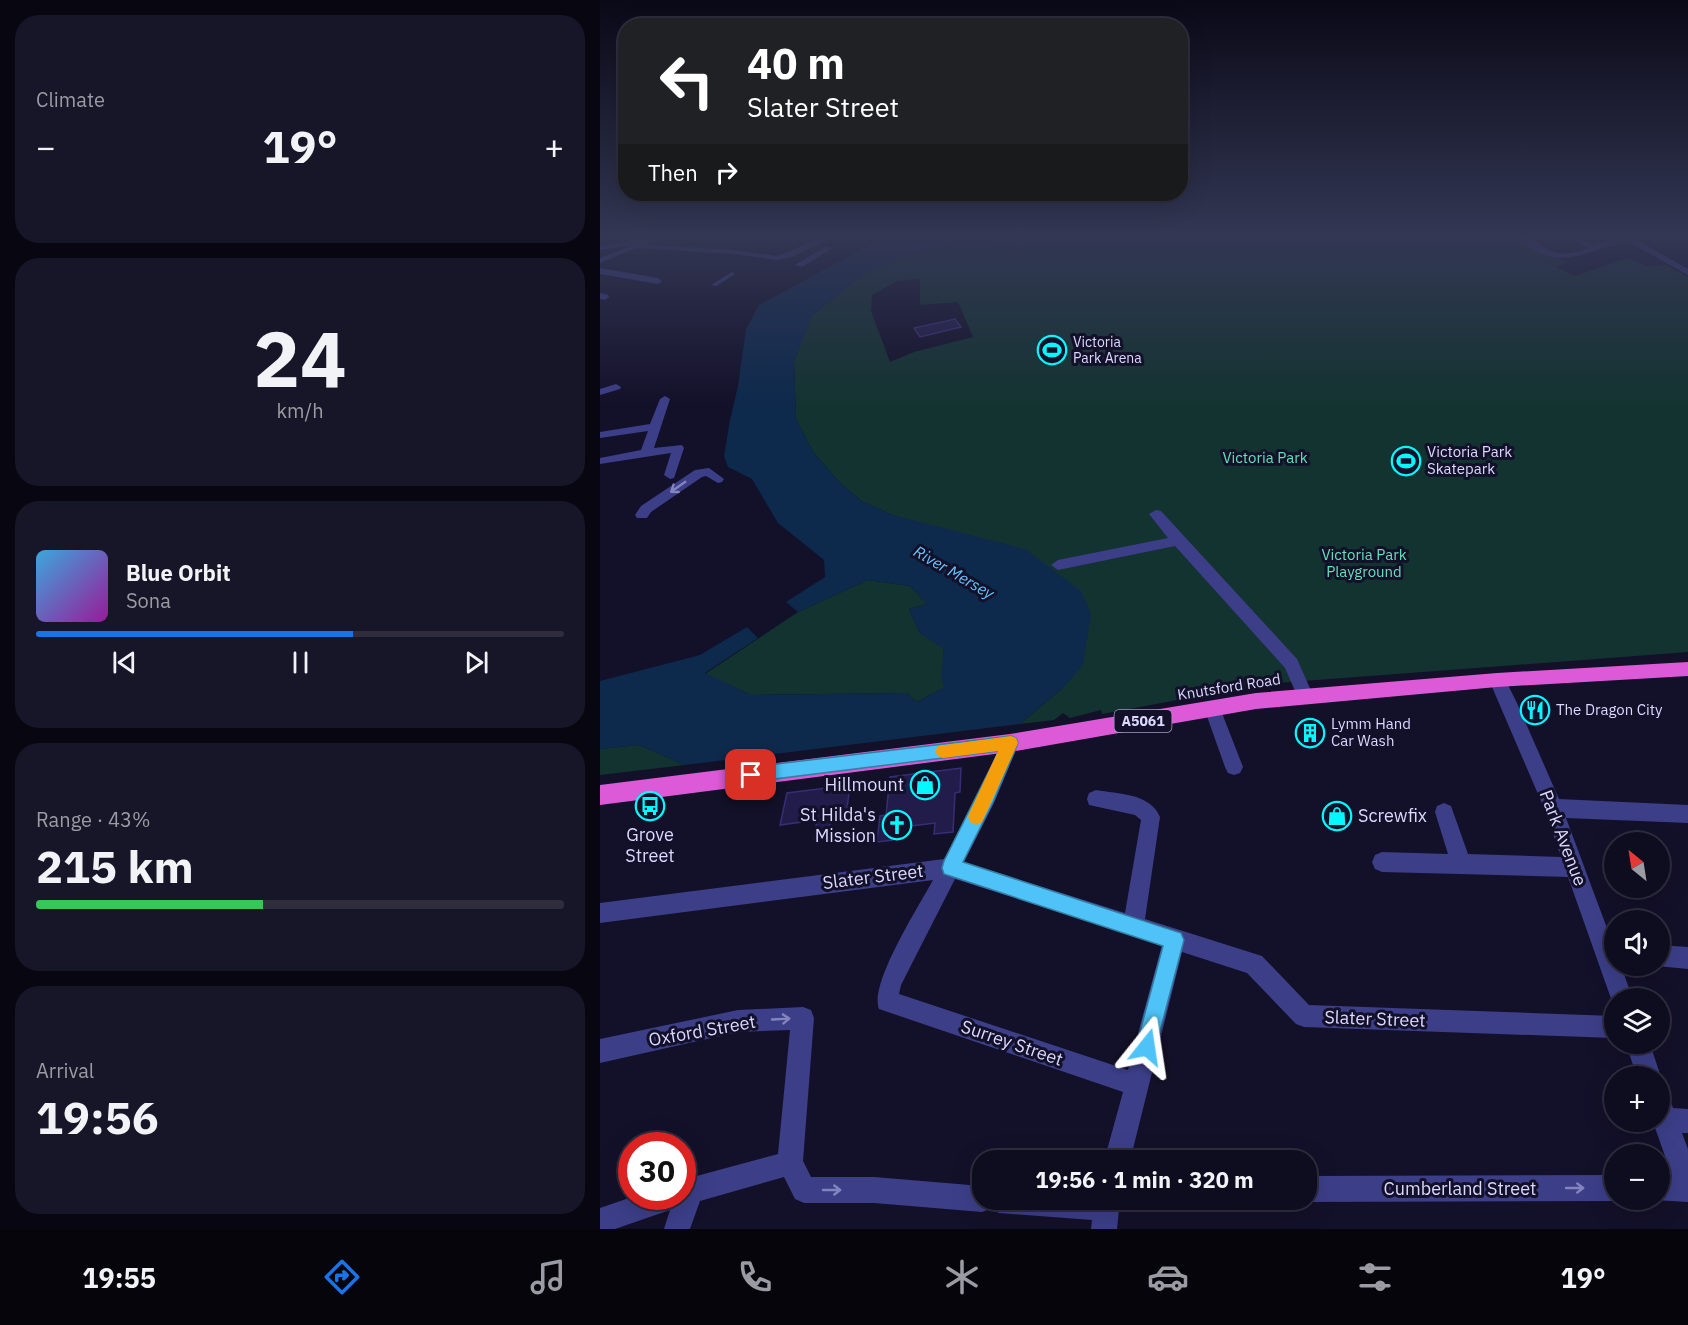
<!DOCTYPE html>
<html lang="en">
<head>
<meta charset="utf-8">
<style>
  body { margin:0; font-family:"IBM Plex Sans",sans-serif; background:#171528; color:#f1f3f6; height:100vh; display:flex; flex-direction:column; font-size:22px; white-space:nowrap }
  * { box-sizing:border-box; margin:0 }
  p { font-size:20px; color:#9b9ba4 }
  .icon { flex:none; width:33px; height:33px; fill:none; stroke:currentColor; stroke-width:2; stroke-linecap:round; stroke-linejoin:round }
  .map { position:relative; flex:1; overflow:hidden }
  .panel { display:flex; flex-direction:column; gap:15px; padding:15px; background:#080711; width:600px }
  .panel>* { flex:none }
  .top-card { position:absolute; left:18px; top:18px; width:570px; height:183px; border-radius:24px; box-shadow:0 6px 24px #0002,0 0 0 2px #2e2c3d; background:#202124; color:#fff; overflow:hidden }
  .needle { width:39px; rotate:330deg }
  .tools { position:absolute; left:1004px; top:832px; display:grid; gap:12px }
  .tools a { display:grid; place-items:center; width:66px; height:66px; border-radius:50%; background:#0e0c1f; box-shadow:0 6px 24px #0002,0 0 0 2px #2e2c3d; font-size:30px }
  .speed { position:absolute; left:18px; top:1132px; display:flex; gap:12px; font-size:30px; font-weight:700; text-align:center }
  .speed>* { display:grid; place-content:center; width:78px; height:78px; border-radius:50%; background:#0e0c1f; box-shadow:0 6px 24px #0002,0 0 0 2px #2e2c3d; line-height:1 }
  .speed .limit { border:9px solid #d22; background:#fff; color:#111 }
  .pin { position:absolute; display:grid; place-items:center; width:51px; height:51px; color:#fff; margin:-26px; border-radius:12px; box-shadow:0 3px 9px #0006 }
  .me { position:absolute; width:66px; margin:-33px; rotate:15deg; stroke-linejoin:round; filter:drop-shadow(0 0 4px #0008) }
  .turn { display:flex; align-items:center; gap:21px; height:126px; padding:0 30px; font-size:27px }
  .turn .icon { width:78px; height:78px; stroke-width:2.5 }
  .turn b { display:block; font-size:42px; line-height:51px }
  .then { display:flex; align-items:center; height:57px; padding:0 30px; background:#0003; gap:12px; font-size:22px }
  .big { font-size:45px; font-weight:800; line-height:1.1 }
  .panel .tile { flex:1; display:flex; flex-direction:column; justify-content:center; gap:9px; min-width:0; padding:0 21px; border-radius:24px; background:#171528 }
  .panel .dial { align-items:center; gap:0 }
  .dial b { font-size:78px; line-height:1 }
  .song { display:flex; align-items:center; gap:18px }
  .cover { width:72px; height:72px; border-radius:9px; background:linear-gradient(135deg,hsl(200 70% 55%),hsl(300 70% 35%)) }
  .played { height:6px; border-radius:3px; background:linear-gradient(90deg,#1a73e8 60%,#2e2c3d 60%) }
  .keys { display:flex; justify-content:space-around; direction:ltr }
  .heat { display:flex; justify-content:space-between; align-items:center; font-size:33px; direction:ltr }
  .charge { height:9px; border-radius:4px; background:linear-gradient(90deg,#34c759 43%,#2e2c3d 0) }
  .trip { position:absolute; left:372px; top:1150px; width:345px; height:60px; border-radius:24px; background:#0e0c1f; box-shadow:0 6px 24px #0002,0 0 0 2px #2e2c3d; font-weight:800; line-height:60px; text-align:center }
  .dock { display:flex; height:96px; justify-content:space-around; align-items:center; background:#06050c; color:#9b9ba4 }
  .dock .icon { width:42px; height:42px }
  .dock .active { color:#1a73e8 }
  .dock b { font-size:27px; color:#f1f3f6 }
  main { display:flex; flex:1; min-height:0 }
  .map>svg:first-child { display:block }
  .green { fill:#133330; fill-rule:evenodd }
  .water { fill:#0d294c }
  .building { fill:#221c4a; stroke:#372e76; stroke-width:1.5 }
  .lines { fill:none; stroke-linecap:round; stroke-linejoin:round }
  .pedestrian { fill:#3c3e88; fill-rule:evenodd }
  .minor { fill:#3c3e88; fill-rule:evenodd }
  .tertiary { fill:#3c3e88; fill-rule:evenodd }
  .trunk { fill:#dc5ad8; fill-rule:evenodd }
  .oneway { stroke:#8384be }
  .route { fill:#4fc3f7; stroke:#337fa1; stroke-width:1.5 }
  .slow { fill:#f59e0b }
  .labels { text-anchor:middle; stroke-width:6; stroke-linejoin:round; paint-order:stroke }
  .far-poi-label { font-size:14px; fill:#dad9ff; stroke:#131029; text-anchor:start }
  .shield { fill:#131029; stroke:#9e9dbf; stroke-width:1.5 }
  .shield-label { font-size:14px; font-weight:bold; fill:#dad9ff }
  .poi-label { font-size:15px; fill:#dad9ff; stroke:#131029; text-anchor:start }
  .park-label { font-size:15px; fill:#63e1b8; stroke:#131029 }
  .street-label { font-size:15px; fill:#dad9ff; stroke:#131029 }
  .water-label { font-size:16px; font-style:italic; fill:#67c4ff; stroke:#131029 }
  .near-poi-label { font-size:18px; fill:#dad9ff; stroke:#131029; text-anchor:end }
  .near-street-label { font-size:18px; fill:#dad9ff; stroke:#131029 }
</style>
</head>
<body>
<main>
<section class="panel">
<div class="tile"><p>Climate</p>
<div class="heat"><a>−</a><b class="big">19°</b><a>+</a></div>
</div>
<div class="tile dial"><b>24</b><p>km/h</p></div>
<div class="tile">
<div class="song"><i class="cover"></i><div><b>Blue Orbit</b><p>Sona</p></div></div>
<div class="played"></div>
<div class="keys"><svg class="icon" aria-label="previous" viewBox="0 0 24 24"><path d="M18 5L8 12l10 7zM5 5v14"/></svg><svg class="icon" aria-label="pause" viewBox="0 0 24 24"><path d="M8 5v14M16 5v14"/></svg><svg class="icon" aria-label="next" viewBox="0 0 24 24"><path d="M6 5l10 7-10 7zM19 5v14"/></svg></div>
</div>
<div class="tile"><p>Range · 43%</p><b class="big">215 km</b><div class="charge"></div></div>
<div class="tile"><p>Arrival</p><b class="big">19:56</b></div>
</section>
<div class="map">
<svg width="1088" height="1229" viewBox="0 0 1088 1229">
  <rect width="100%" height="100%" fill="#131029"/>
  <path class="green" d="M 578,234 L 915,234 L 945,255 L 967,262 L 957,267 L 975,276 L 1028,258 L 1048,266 L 1066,265 L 1088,277 L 1088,652 L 664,684 L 502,714 L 501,710 L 470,718 L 463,713 L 454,720 L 420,724 L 464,687 L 293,515 L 263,502 L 242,485 L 213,452 L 196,419 L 194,361 L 212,315 L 261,276 L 286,264 L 320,252 L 357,245 L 436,237 ZM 320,279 L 320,305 L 358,302 L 373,337 L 314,352 L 290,362 L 271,311 L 272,295 L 297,281 Z
    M 268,580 L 310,586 L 327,604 L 309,609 L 320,633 L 344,648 L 342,678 L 345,687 L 317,702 L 306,693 L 151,695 L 105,674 L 198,612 Z
    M 39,745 L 85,765 L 0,775 L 0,749 Z"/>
  <path class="water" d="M 302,234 L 578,234 L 436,237 L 357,245 L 320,252 L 286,264 L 261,276 L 213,314 L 194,361 L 196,419 L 213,452 L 242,485 L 263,502 L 293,515 L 425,549 L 481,591 L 491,614 L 483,665 L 464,687 L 420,724 L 85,765 L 39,745 L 0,749 L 0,681 L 100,655 L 147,627 L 158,638 L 105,673 L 151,695 L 306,693 L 317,702 L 345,687 L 341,678 L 344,649 L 320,633 L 309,609 L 327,604 L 310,586 L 268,580 L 198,612 L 186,602 L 225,577 L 224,560 L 178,523 L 152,479 L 128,467 L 124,456 L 130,420 L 138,386 L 146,329 L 159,305 L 270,245 Z"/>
  <path class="building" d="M 355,319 L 361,327 L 320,337 L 314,328 Z
    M 713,726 L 718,741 L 708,742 L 703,727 Z
    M 361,768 L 360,792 L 355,793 L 353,832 L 334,834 L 335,823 L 295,828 L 293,840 L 277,842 L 280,816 L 286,815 L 290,777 Z
    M 250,785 L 246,816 L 231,818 L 228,832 L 214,838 L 217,820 L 180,825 L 187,793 Z"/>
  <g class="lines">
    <path class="pedestrian" d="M 132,272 L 135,274 L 134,275 L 116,286 L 111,285 Z"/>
    <path class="minor" d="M 47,234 L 57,234 L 35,244 L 134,250 L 176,256 L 186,253 L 219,237 L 235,234 L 291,234 L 287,236 L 238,237 L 225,241 L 192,257 L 176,260 L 134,254 L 37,248 L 34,245 L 0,250 L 0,246 L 29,241 Z
      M 913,234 C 940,231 943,267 987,248 L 964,234 L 973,234 L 993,245 L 1021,237 L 1017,234 L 1026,234 L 1088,269 L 1088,275 L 1027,241 C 979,252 958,276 913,234 Z
      M 1073,234 L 1088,236 L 1088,241 L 1074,236 Z
      M 226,246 L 233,248 L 202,267 L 195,265 Z
      M 0,268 L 58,278 L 62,281 L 58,284 L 0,274 Z
      M 0,293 L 8,295 L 9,297 L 5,300 L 0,299 Z
      M 16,384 L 21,387 L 20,389 L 0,395 L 0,389 Z
      M 65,396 L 70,399 L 54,448 L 82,445 L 84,448 L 74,478 L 70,479 L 64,475 L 71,453 L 0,464 L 0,458 L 41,450 L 48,431 L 0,438 L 0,432 L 50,424 L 60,399 Z
      M 109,468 L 124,479 L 122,482 L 118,483 L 106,476 L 102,477 L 51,512 L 47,518 L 37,518 L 35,515 L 41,506 L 95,470 Z
      M 556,510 L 561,511 L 697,659 L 713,695 L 711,700 L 705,702 L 699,700 L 685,668 L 575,546 L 458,570 L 451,565 L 458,560 L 568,538 L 549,514 Z
      M 897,673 L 903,675 L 917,703 L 959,799 L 1088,805 L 1088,823 L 966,818 L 1014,947 L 1014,966 L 1021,966 L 1033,999 L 1014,999 L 1014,1007 L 968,877 L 782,872 L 775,869 L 772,862 L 775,855 L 782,852 L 848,854 L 835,812 L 837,806 L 844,803 L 851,806 L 868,854 L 961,857 L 944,808 L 889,680 L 891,675 Z
      M 612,701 L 618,703 L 620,708 L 643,767 L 640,773 L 634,775 L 628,773 L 625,767 L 604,708 L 606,703 Z
      M 410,735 L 416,737 L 419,743 L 394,803 L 364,862 L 525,913 L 541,820 L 535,815 L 489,805 L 487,799 L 489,793 L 496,790 C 518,794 550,793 560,817 L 545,919 L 662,956 L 709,1005 L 1014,1016 L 1014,1038 L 704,1027 L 696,1024 L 647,973 L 582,952 L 530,1161 L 504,1161 L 523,1092 L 279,1009 C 269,984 319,906 333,880 L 0,923 L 0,903 L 344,859 L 380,791 L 404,737 ZM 355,879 L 562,945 L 528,1070 L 299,994 L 301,985 Z
      M 1059,945 L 1088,947 L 1088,969 L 1057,966 L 1059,966 Z
      M 203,1007 L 211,1010 L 214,1018 L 203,1161 L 211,1177 L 274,1177 L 382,1186 L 382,1200 L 520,1200 L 517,1229 L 491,1229 L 492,1220 L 399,1213 L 390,1209 L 382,1212 L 274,1203 L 204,1203 L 195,1199 L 184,1177 L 100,1201 L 90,1229 L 64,1229 L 70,1210 L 15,1229 L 0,1229 L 0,1208 L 32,1197 L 82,1197 L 82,1180 L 178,1154 L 190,1030 L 138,1032 L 0,1063 L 0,1039 L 138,1010 Z
      M 1026,1044 L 1050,1044 L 1061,1077 L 1059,1082 L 1059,1077 L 1037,1077 Z
      M 1059,1091 L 1068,1094 L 1073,1108 L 1088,1109 L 1088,1133 L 1082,1133 L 1088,1149 L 1088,1202 L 1054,1200 L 1059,1200 L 1059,1176 L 1072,1176 L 1053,1122 L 1059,1122 Z
      M 1014,1175 L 1014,1200 L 1016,1200 L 1014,1201 L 706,1202 L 701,1200 L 706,1200 L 706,1176 Z"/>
    <path class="tertiary" d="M 60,234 L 70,234 L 0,263 L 0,258 Z"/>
    <path class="trunk" d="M 1088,662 L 1088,676 L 897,687 L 656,709 L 410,752 L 0,805 L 0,785 L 410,734 L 656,693 L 897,673 Z"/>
  </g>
  <defs><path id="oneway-shaft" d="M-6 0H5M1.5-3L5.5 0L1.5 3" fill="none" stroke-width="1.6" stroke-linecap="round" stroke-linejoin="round" transform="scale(1.5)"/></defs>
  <g class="oneway">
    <use href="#oneway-shaft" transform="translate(78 487) rotate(145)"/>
    <use href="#oneway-shaft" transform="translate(181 1019) rotate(-3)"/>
    <use href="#oneway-shaft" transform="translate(975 1188)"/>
    <use href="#oneway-shaft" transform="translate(232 1190)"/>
  </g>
  <linearGradient id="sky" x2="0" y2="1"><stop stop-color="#0a0917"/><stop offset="0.58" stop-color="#333754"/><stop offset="1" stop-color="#333754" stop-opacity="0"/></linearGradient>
  <rect width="1088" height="406" fill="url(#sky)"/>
  <path class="route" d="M 411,736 L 416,738 L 418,743 L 393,802 L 363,862 L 581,933 L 584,940 L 554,1054 L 547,1057 L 539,1054 L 536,1047 L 563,946 L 344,874 L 342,868 L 344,861 L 399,751 L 151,782 L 145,780 L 142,775 L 145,770 L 151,767 Z"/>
  <path class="slow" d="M 411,736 L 416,738 L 418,743 L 382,822 L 376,825 L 370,822 L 368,816 L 398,751 L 343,758 L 338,756 L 335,751 L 338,746 Z"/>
  <defs>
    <g id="stadium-ring" transform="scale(1.5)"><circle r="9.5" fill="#131029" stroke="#05f8ff" stroke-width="1.5"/><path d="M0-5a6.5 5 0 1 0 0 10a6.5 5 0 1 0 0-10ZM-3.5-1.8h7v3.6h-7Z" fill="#05f8ff"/></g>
    <g id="restaurant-ring" transform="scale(1.5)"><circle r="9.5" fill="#131029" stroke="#05f8ff" stroke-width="1.5"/><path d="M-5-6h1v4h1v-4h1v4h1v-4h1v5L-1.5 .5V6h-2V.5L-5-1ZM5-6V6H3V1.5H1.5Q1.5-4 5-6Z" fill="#05f8ff"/></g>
    <g id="building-ring" transform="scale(1.5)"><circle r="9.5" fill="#131029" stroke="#05f8ff" stroke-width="1.5"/><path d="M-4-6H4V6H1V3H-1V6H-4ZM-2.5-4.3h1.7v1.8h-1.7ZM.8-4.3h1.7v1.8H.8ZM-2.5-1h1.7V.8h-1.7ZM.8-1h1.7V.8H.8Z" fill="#05f8ff"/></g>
    <g id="shop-ring" transform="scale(1.5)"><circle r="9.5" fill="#131029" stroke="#05f8ff" stroke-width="1.5"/><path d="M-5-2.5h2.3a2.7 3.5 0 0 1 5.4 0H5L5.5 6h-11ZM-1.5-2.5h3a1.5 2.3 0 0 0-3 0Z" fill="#05f8ff"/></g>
    <g id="bus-ring" transform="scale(1.5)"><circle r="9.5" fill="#131029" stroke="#05f8ff" stroke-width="1.5"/><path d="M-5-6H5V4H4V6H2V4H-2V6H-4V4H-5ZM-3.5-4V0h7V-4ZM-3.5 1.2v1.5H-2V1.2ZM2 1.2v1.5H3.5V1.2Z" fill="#05f8ff"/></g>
    <g id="church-ring" transform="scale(1.5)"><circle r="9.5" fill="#131029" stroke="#05f8ff" stroke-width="1.5"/><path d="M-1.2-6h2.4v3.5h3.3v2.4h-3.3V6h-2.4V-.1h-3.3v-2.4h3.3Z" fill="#05f8ff"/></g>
  </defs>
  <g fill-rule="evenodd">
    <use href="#stadium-ring" x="452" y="350"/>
    <use href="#stadium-ring" x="806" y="461"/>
    <use href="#restaurant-ring" x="935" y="710"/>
    <use href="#building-ring" x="710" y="733"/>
    <use href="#shop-ring" x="325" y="785"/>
    <use href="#bus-ring" x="50" y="806"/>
    <use href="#shop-ring" x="737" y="816"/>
    <use href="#church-ring" x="297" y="825"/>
  </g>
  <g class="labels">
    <g class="far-poi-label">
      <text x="473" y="347">Victoria<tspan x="473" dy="16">Park Arena</tspan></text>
    </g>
    <rect class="shield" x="514.5" y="710" width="57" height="22" rx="4.5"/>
    <g class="shield-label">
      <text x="543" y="726">A5061</text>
    </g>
    <g class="poi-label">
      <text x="827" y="457">Victoria Park<tspan x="827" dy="17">Skatepark</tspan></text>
      <text x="956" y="715">The Dragon City</text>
      <text x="731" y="729">Lymm Hand<tspan x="731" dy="17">Car Wash</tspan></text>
    </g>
    <g class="park-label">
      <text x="665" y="463">Victoria Park</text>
      <text x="764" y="560">Victoria Park<tspan x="764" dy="17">Playground</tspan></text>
    </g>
    <g class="street-label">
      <text transform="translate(629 687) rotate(-9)" y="5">Knutsford Road</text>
    </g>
    <g class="water-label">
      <text transform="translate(354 572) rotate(30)" y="6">River Mersey</text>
    </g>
    <g class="near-poi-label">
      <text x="304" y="791">Hillmount</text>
      <text x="276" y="821">St Hilda's<tspan x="276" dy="21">Mission</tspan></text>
      <text x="758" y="822" text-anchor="start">Screwfix</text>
      <text x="50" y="841" text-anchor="middle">Grove<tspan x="50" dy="21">Street</tspan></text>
    </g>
    <g class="near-street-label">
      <text transform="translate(963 838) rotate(69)" y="6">Park Avenue</text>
      <text transform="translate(273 877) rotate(-7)" y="6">Slater Street</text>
      <text transform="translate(775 1019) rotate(2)" y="6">Slater Street</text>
      <text transform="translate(102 1031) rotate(-10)" y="6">Oxford Street</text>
      <text transform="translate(412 1043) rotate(19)" y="6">Surrey Street</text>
      <text x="860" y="1195">Cumberland Street</text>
    </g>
  </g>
</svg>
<div class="tools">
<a><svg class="needle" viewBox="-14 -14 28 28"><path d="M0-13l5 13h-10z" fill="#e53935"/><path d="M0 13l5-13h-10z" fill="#9b9ba4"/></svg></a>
<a><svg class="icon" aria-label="sound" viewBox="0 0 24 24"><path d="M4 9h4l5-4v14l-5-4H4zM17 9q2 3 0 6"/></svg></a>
<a><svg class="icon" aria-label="layers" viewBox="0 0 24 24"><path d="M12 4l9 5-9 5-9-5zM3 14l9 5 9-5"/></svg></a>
<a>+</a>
<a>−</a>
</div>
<div class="speed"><div class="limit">30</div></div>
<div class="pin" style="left:151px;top:775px;background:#d93025"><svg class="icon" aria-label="arrive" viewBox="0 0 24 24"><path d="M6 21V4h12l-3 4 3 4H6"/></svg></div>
<svg class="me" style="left:547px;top:1047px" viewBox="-20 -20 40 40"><path d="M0-17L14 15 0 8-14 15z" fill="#4fc3f7" stroke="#fff" stroke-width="4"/></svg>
<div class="trip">19:56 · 1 min · 320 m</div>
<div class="top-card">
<div class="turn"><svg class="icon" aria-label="left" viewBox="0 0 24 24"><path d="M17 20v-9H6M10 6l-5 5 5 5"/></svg><div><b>40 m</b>Slater Street</div></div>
<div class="then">Then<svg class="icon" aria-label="right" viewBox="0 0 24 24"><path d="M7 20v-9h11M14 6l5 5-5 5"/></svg></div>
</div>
</div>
</main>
<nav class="dock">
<b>19:55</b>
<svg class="icon active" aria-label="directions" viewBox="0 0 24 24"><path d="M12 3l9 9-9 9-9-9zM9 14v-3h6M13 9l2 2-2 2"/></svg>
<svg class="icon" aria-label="music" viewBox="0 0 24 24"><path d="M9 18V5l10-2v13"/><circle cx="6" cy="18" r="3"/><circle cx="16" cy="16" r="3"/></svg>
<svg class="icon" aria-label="phone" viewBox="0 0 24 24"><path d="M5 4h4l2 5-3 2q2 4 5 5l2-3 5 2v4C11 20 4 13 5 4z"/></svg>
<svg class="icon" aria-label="climate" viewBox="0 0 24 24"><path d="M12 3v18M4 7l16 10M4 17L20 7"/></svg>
<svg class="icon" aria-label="car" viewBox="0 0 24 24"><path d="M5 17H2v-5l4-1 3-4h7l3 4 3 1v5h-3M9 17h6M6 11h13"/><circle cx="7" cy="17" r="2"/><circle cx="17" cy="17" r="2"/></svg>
<svg class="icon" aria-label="filters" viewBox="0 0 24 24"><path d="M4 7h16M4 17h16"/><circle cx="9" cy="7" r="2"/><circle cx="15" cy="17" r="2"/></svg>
<b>19°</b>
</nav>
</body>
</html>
